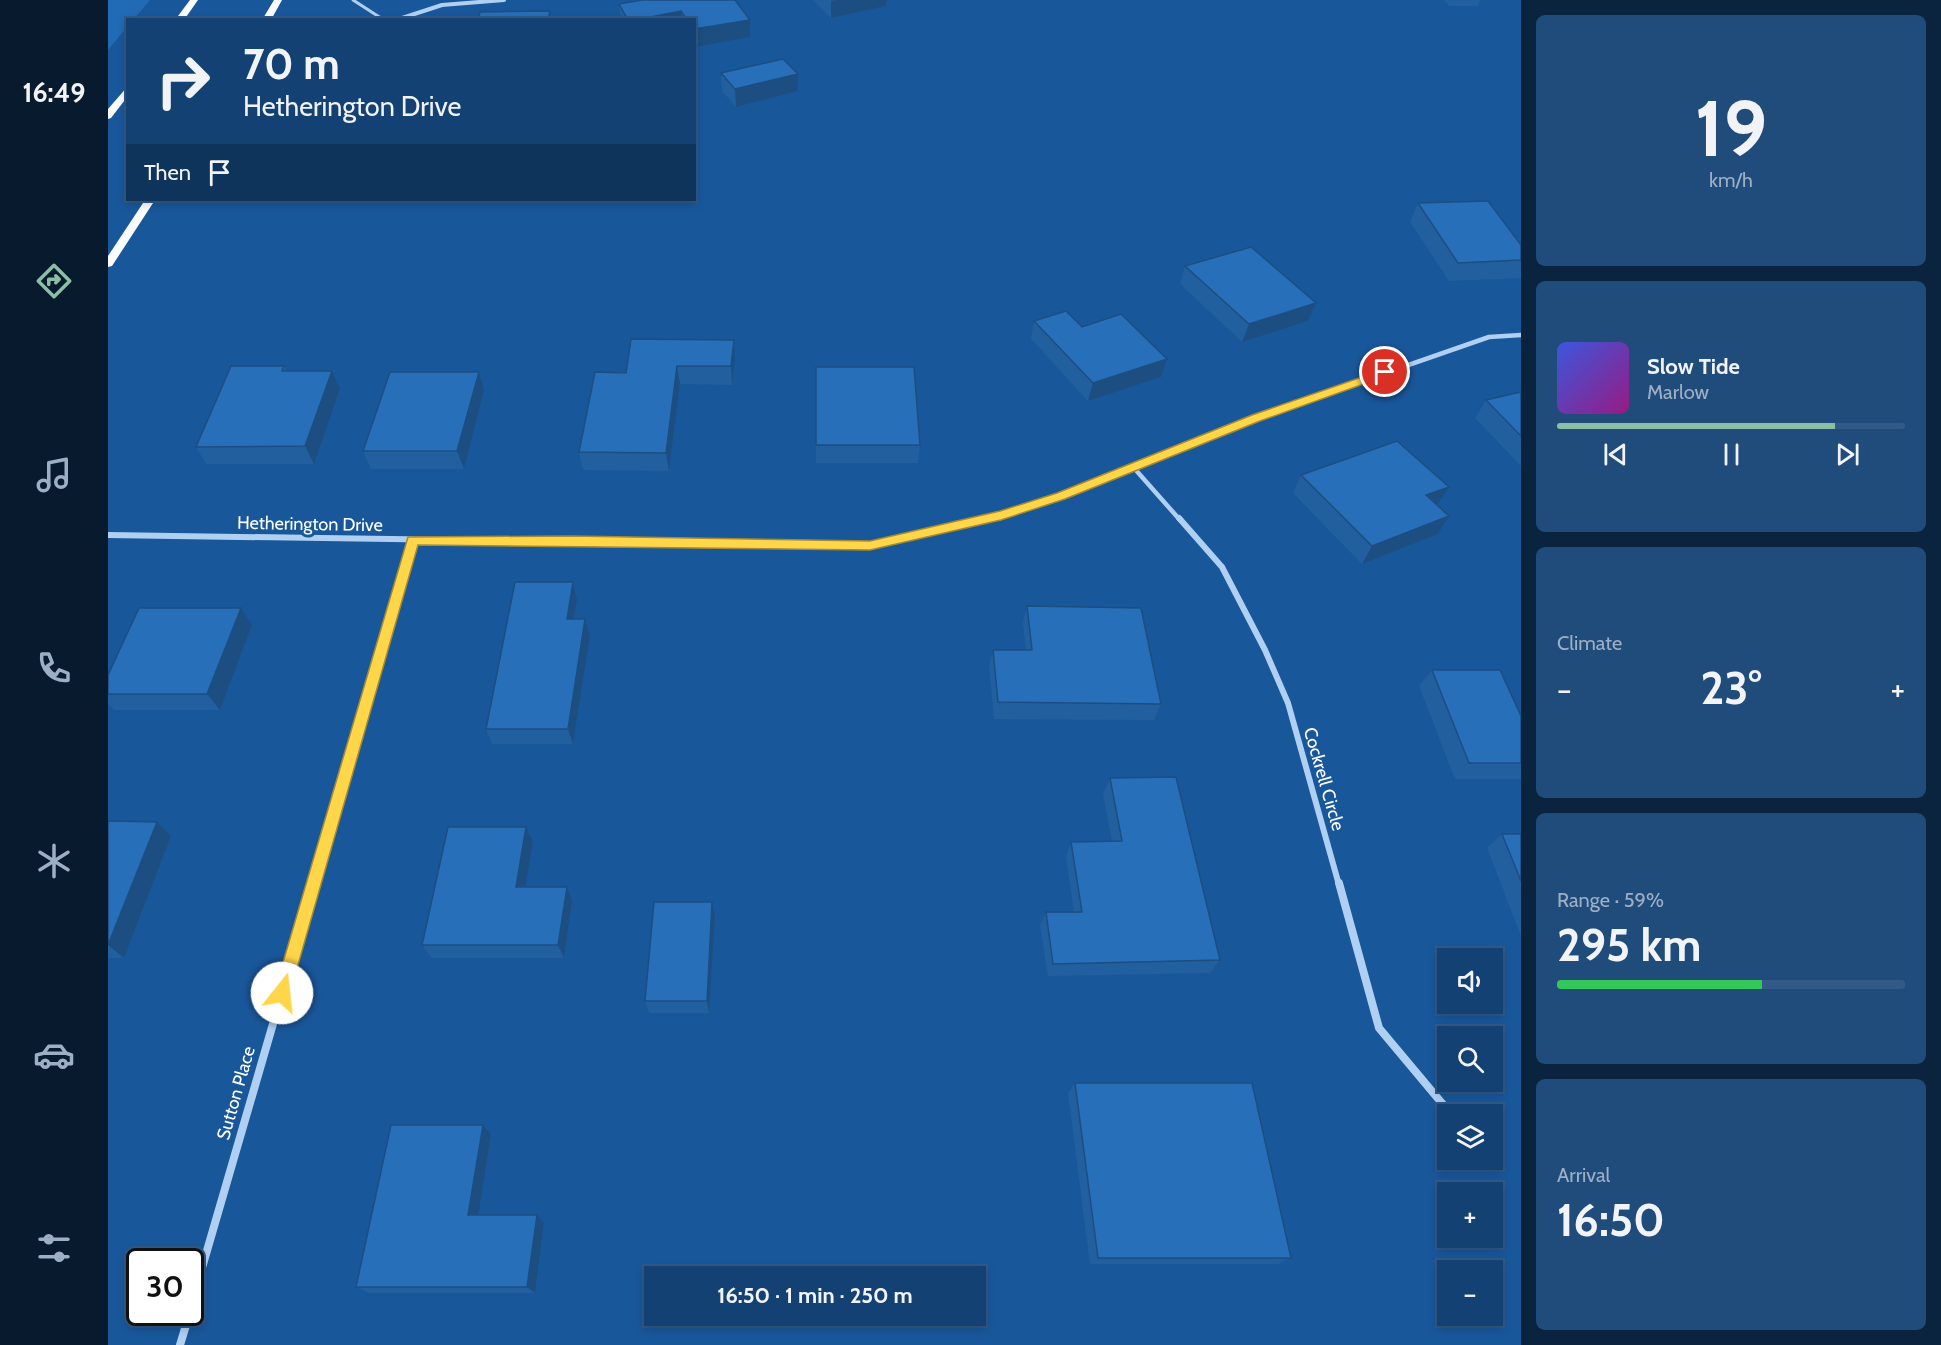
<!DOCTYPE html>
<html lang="en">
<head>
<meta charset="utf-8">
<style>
  body { margin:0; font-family:Cabin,sans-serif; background:#204c7c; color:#f1f3f6; height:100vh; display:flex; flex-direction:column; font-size:22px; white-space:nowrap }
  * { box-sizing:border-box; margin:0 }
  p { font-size:20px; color:#9dafc5 }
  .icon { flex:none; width:33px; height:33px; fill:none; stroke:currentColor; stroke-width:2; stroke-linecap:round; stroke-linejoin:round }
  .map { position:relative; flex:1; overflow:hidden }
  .sheet { display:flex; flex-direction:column; gap:15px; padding:15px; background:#0a2440; width:420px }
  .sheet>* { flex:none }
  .hud { position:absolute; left:18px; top:18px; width:570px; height:183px; border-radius:0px; box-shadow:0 3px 9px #0003,0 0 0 2px #325a86; background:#134174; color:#f1f3f6; overflow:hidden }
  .controls { position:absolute; left:1329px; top:948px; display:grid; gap:12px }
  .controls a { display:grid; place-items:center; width:66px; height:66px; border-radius:0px; background:#134174; box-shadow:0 3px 9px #0003,0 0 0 2px #325a86; font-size:30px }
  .speed { position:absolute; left:18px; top:1248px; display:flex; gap:12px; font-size:30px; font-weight:700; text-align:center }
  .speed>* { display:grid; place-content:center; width:78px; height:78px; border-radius:50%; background:#134174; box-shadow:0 3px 9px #0003,0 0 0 2px #325a86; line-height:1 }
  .speed .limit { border:3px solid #111; border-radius:9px; background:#fff; color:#111 }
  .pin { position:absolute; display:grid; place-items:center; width:51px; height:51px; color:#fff; margin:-26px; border:3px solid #fff; border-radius:50%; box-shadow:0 2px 6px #0007 }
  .me { position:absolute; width:66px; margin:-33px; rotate:16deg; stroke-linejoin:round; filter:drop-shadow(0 0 4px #0008) }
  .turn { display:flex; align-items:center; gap:21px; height:126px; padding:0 18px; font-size:27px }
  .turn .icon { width:78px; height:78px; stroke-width:2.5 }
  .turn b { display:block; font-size:42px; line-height:51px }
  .then { display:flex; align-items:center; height:57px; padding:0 18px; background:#0003; gap:12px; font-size:22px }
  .big { font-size:45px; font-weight:700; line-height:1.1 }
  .sheet .card { flex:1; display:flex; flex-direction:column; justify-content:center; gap:9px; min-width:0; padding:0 21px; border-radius:9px; background:#204c7c }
  .sheet .dial { align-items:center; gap:0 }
  .dial b { font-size:78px; line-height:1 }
  .song { display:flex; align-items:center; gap:18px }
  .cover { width:72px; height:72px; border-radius:9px; background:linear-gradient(135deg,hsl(230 70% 55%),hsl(310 70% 35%)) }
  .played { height:6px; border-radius:3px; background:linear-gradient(90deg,#8abfa5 80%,#325a86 80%) }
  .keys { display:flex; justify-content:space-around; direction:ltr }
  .heat { display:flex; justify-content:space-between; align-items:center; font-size:33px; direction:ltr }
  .charge { height:9px; border-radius:4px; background:linear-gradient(90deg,#34c759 59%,#325a86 0) }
  .trip { position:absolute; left:536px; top:1266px; width:342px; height:60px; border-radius:0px; background:#134174; box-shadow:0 3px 9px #0003,0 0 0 2px #325a86; font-weight:700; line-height:60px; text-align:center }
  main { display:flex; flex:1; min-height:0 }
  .tab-bar { display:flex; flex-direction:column; width:108px; justify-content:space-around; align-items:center; background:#081a2e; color:#9dafc5 }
  .tab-bar .icon { width:42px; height:42px }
  .tab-bar .selected { color:#8abfa5 }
  .tab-bar b { font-size:27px; color:#f1f3f6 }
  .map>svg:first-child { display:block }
  .green { fill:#216ab5 }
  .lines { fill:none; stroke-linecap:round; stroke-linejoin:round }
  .lane { stroke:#afd0f2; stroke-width:3 }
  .street-far3 { stroke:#afd0f2; stroke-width:4 }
  .street-far2 { stroke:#afd0f2; stroke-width:4.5 }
  .street-far1 { stroke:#afd0f2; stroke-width:6 }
  .street { stroke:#afd0f2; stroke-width:8 }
  .primary { fill:#fafcff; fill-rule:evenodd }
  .wall { fill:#225f9f }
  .shaded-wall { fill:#1c4e82 }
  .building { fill:#286fb9; stroke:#1c4e82; stroke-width:1.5 }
  .route { fill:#ffd54a; stroke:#a68a30; stroke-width:1.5 }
  .labels { text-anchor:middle; stroke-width:6; stroke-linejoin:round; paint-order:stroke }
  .street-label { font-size:18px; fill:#fff; stroke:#19579b }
</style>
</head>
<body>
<main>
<nav class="tab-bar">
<b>16:49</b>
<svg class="icon selected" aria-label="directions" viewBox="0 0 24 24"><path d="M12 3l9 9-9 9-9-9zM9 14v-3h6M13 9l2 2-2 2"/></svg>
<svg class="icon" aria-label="music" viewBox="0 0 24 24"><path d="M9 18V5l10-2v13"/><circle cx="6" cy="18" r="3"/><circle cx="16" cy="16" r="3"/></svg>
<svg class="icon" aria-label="phone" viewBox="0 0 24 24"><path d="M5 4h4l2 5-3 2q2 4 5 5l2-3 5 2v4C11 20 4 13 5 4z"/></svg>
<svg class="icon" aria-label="climate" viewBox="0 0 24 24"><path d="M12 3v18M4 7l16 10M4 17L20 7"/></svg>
<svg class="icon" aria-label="car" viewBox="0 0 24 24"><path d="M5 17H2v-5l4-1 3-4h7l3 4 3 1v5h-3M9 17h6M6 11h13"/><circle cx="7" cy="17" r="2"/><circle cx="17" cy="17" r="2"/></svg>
<svg class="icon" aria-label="filters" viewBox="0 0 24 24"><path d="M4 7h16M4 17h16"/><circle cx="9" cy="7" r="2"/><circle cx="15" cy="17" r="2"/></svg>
</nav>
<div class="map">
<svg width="1413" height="1345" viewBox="0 0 1413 1345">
  <rect width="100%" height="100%" fill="#19579b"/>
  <path class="green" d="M 0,0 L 42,0 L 26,19 L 20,20 L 19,27 L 0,50 Z"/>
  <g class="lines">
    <path class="lane" d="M 245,0 L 276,20"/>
    <path class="street-far3" d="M 288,20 L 334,5 L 396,0"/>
    <path class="street-far2" d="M 1026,468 L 1072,520
      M 873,520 L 953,496 L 1148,418 L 1381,337 L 1413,335"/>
    <path class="street-far1" d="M 1071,518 L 1114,567 L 1157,650 L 1180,703 L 1231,885
      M 0,535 L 762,546 L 879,518
      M 205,885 L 305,541"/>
    <path class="street" d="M 1231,883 L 1271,1028 L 1343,1114
      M 82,1309 L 206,883
      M 72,1345 L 82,1312"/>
    <path class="primary" d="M 82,0 L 90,0 L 76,20 L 67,20 Z
      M 166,0 L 174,0 L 163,20 L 154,20 Z
      M 20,86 L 20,96 L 3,118 L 0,119 L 0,109 Z
      M 37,200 L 47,200 L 4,266 L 0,267 L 0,256 Z"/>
  </g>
  <path class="wall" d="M 705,0 L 779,0 L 778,6 L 723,18 Z
    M 1337,0 L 1372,0 L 1370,6 L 1341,6 Z
    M 511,4 L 642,20 L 642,37 L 587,47 L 586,20 L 513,20 Z
    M 613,73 L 690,91 L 628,107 L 614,91 Z
    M 1310,203 L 1413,245 L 1413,278 L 1341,281 L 1302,222 Z
    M 1077,266 L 1208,303 L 1200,321 L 1134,342 L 1072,284 Z
    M 926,321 L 974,327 L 1059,359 L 1053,377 L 980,401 L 923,339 Z
    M 626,340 L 627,358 L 624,385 L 572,384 L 561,471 L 475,470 L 471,452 L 518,373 Z
    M 176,366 L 179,371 L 232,389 L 206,464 L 98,464 L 88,447 Z
    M 708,367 L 812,445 L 810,463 L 708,463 Z
    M 371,372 L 376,390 L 356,469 L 263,469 L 255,451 Z
    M 1413,392 L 1413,466 L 1367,418 L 1378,400 Z
    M 1193,475 L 1329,505 L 1341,516 L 1330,534 L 1254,564 L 1185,493 Z
    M 465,582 L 469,600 L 466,619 L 482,636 L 465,744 L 384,744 L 378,729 Z
    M 919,606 L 1053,704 L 1046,720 L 886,719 L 881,666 L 885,650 L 918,650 L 915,623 Z
    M 133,608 L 144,625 L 112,710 L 6,710 L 0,703 L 0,675 Z
    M 1324,670 L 1413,716 L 1413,779 L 1347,779 L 1311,686 Z
    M 1002,778 L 1112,960 L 1102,973 L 940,976 L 932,925 L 938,912 L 966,912 L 958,857 L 963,842 L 1004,841 L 995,794 Z
    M 0,821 L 63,836 L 16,958 L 0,958 Z
    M 1394,834 L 1413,834 L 1413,936 L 1379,848 Z
    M 425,842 L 417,887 L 459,887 L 464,901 L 456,958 L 324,958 L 314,945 Z
    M 604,902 L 607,916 L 601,1013 L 541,1013 L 537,1001 Z
    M 967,1083 L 1183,1258 L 1170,1264 L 982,1264 L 960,1093 Z
    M 383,1134 L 370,1215 L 436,1223 L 427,1293 L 261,1293 L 248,1287 Z"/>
  <path class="shaded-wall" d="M 728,0 L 779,0 L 778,6 L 723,18 L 723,1 Z
    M 573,11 L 574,20 L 527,20 Z
    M 642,20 L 642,37 L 587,47 L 586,29 Z
    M 690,74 L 690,91 L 628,107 L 627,89 Z
    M 1208,303 L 1200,321 L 1134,342 L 1141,324 Z
    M 626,340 L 627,358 L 624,385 L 623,366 Z
    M 1059,359 L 1053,377 L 980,401 L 985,383 Z
    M 569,366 L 572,384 L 561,471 L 558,453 Z
    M 224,371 L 232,389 L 206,464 L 197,446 Z
    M 371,372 L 376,390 L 356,469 L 349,451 Z
    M 1341,487 L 1329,505 L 1307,513 L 1318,495 Z
    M 1341,516 L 1330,534 L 1254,564 L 1264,546 Z
    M 465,582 L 469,600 L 463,636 L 459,619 Z
    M 133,608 L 144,625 L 112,710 L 99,694 Z
    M 477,619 L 482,636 L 465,744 L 460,729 Z
    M 49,822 L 63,836 L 16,958 L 0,945 Z
    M 418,827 L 425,842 L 415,901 L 408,887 Z
    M 459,887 L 464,901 L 456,958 L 450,945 Z
    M 604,902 L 607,916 L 601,1013 L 599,1001 Z
    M 375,1125 L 383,1134 L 369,1223 L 360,1215 Z
    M 429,1215 L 436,1223 L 427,1293 L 419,1287 Z"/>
  <path class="building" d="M 534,0 L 627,0 L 642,20 L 586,29 L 586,20 L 579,20 L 573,11 L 527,20 L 520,20 L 511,4 Z
    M 442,11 L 440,20 L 370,20 L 372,12 Z
    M 675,59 L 690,74 L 627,89 L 613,73 Z
    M 1380,201 L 1413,245 L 1413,260 L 1350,263 L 1310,203 Z
    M 1143,247 L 1208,303 L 1141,324 L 1077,266 Z
    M 958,311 L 974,327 L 1013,314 L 1059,359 L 985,383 L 926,321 Z
    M 523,339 L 626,340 L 623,366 L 569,366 L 558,453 L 471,452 L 487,372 L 518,373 Z
    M 123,366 L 176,366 L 174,371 L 224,371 L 197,446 L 88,447 Z
    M 708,367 L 806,367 L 812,445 L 708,445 Z
    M 282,372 L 371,372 L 349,451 L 255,451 Z
    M 1413,392 L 1413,436 L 1378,400 Z
    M 1289,441 L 1341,487 L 1318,495 L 1341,516 L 1264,546 L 1193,475 Z
    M 407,582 L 465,582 L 459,619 L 477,619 L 460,729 L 378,729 Z
    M 919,606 L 1033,608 L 1053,704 L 890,702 L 885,650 L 924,650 Z
    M 31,608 L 133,608 L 99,694 L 0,694 L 0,675 Z
    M 1324,670 L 1392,670 L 1413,716 L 1413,763 L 1361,763 Z
    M 1068,777 L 1112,960 L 945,964 L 938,912 L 974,912 L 963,842 L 1014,841 L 1002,778 Z
    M 0,821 L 49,822 L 0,945 Z
    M 340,827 L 418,827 L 408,887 L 459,887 L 450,945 L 314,945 Z
    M 1394,834 L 1413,834 L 1413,881 Z
    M 546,902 L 604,902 L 599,1001 L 537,1001 Z
    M 967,1083 L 1144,1083 L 1183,1258 L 990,1258 Z
    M 283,1125 L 375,1125 L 360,1215 L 429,1215 L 419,1287 L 248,1287 Z"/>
  <path class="route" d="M 1277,369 L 1281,370 L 1281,375 L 1152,421 L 957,499 L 893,520 L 762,550 L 310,545 L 182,993 L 180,998 L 174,1001 L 168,998 L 166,993 L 300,537 L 463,536 L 762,541 L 892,511 L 949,493 L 1144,415 Z"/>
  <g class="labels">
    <g class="street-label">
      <text transform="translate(202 524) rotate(1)" y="6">Hetherington Drive</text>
      <text transform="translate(1216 779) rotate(74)" y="6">Cockrell Circle</text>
      <text transform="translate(128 1093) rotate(-74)" y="6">Sutton Place</text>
    </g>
  </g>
</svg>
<div class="controls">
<a><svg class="icon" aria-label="sound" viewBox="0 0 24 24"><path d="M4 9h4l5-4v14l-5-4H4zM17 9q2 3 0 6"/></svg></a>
<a><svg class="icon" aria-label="search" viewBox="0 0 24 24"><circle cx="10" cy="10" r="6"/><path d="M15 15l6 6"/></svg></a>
<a><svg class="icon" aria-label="layers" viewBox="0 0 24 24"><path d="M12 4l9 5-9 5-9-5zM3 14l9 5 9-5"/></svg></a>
<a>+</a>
<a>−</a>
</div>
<div class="speed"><div class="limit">30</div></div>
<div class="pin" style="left:1277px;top:372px;background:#d93025"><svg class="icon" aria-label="arrive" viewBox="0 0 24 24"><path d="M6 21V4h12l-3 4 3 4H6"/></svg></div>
<svg class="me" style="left:174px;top:993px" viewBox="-20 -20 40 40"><circle r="19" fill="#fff"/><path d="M0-13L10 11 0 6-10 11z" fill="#ffd54a"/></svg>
<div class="trip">16:50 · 1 min · 250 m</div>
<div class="hud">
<div class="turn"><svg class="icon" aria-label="right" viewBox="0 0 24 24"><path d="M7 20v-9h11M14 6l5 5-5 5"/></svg><div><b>70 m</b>Hetherington Drive</div></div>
<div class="then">Then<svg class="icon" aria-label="arrive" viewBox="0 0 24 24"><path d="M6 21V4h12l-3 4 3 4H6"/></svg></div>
</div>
</div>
<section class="sheet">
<div class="card dial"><b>19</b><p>km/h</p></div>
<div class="card">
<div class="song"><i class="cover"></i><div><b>Slow Tide</b><p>Marlow</p></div></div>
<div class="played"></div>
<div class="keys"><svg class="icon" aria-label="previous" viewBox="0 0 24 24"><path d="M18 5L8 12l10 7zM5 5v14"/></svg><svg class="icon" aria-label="pause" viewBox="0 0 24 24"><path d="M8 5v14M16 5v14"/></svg><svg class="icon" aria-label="next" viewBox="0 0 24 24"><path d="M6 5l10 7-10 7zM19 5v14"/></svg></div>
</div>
<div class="card"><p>Climate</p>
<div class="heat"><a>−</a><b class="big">23°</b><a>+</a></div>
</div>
<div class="card"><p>Range · 59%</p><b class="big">295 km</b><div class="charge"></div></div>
<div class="card"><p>Arrival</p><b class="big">16:50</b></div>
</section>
</main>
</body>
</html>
